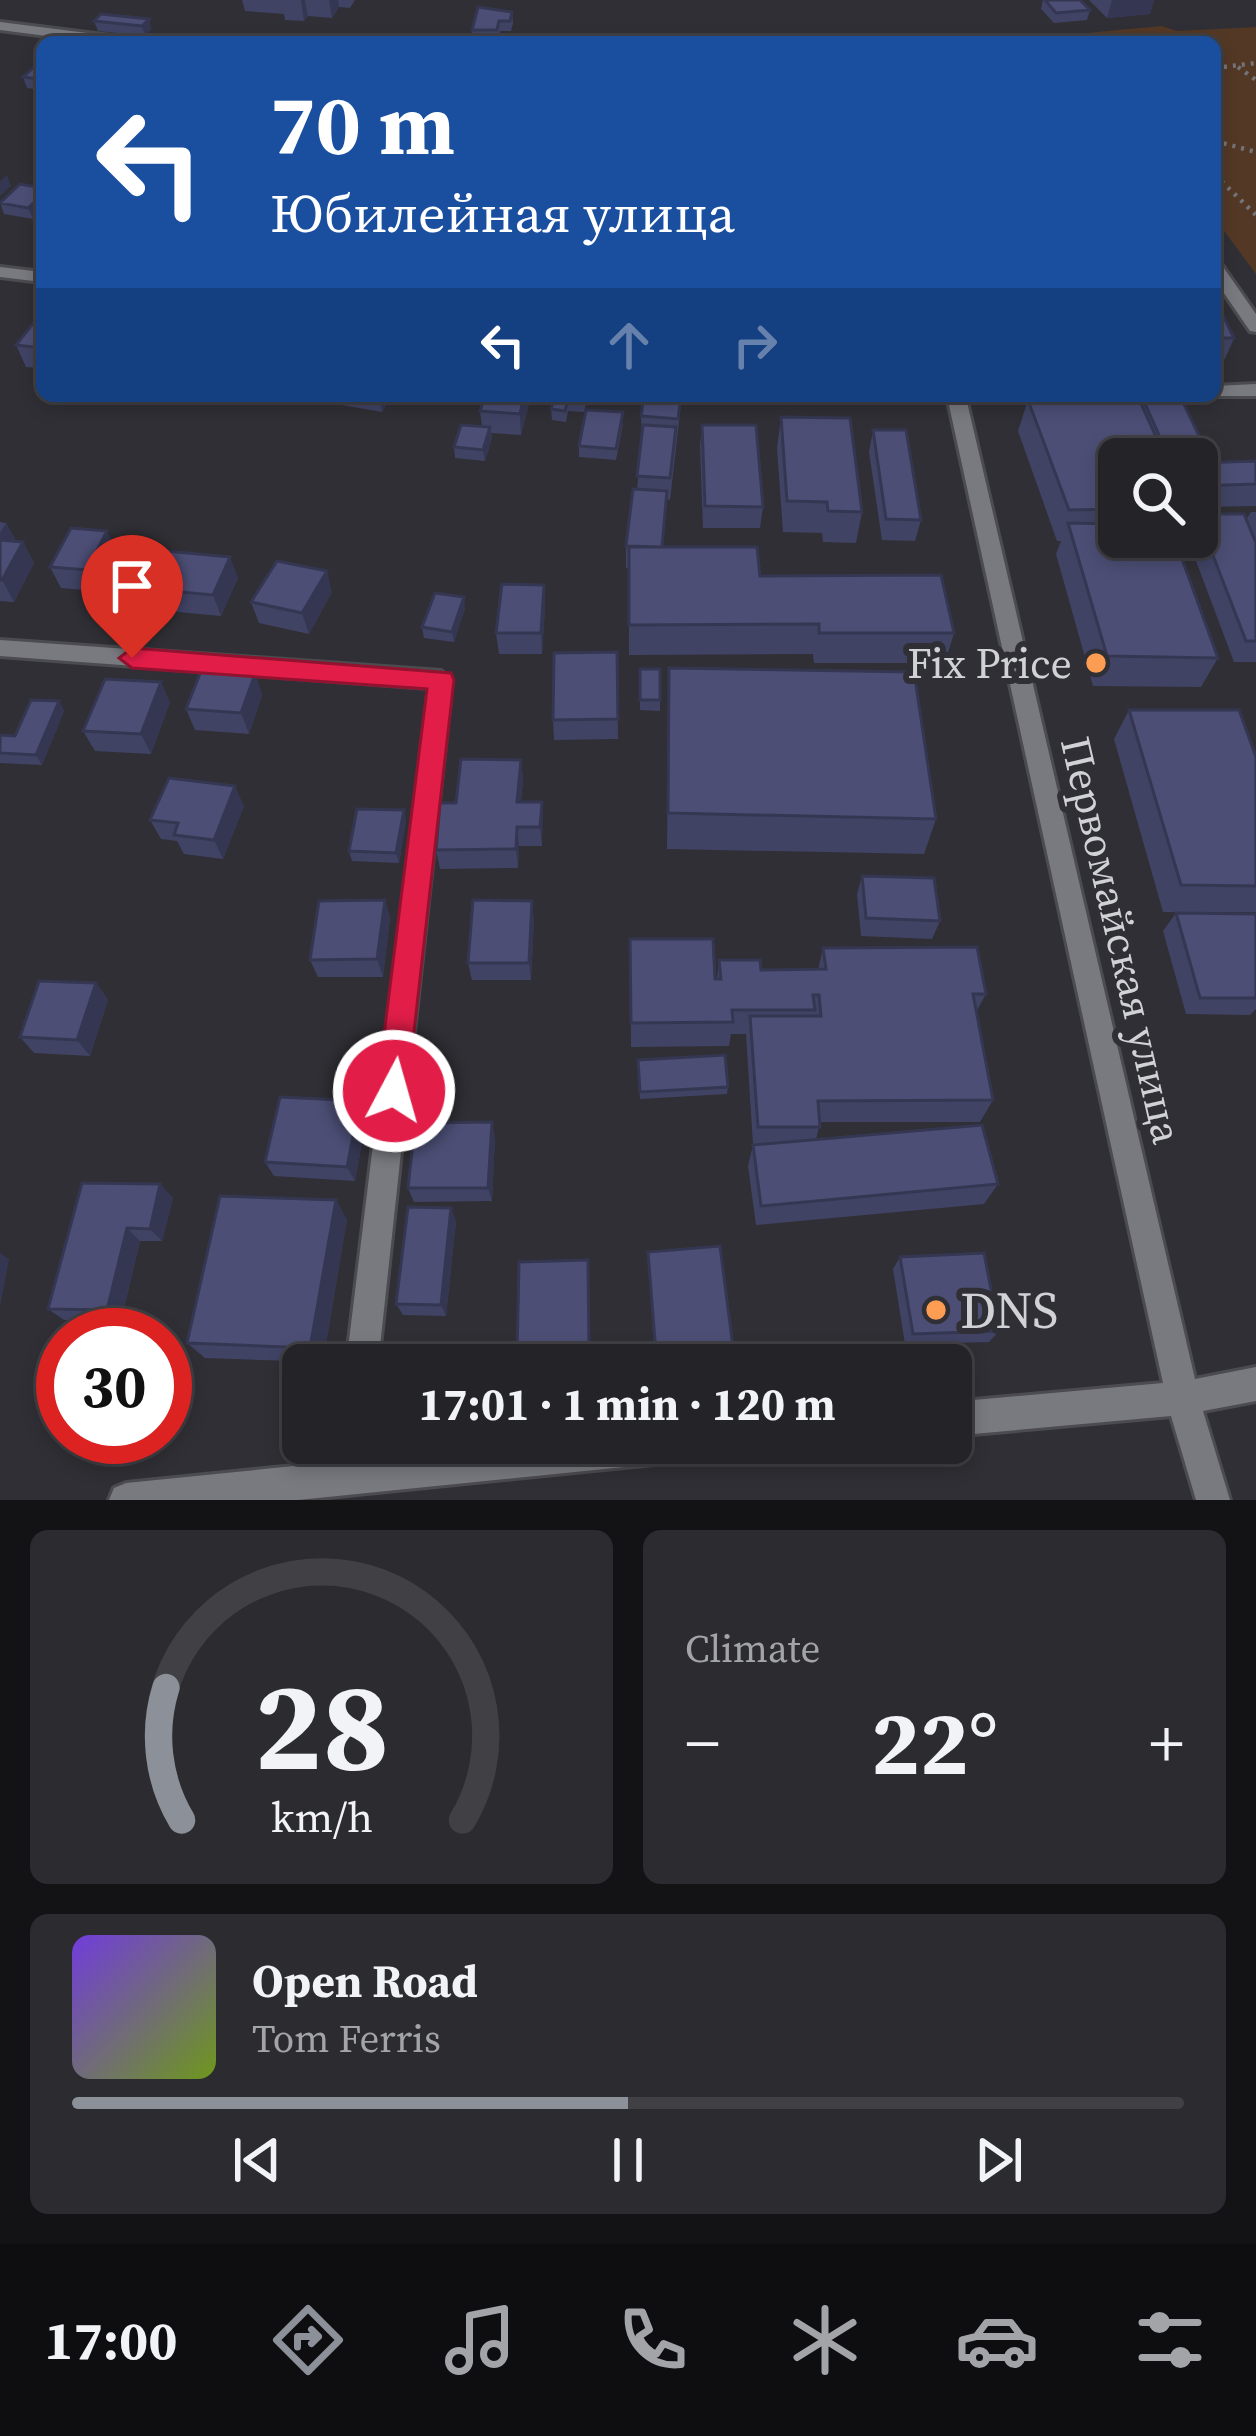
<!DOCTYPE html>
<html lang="en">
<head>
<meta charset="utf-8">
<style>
  body { margin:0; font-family:"Source Serif 4",serif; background:#2b2b30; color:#f1f3f6; height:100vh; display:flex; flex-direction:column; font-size:45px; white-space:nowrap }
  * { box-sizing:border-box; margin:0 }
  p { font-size:39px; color:#a3a4a8 }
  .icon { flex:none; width:66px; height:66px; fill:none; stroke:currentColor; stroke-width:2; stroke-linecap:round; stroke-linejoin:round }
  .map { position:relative; height:1500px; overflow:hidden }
  .panel { display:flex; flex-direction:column; gap:30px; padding:30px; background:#131316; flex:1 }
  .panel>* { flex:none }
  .guide { position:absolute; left:36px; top:36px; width:1185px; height:366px; border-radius:18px; box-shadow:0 6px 18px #0003,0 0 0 3px #404045; background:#1a4fa0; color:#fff; overflow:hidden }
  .controls { position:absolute; left:1098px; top:438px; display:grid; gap:24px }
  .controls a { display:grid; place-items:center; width:120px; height:120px; border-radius:18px; background:#232328; box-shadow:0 6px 18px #0003,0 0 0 3px #404045; font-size:60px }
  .speed { position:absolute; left:36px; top:1308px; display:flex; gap:24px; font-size:60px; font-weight:700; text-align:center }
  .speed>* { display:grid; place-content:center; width:156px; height:156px; border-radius:50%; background:#232328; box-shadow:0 6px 18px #0003,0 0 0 3px #404045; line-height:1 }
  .speed .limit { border:18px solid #d22; background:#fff; color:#111 }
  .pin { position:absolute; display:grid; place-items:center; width:102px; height:102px; color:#fff; margin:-123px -51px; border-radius:50% 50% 50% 0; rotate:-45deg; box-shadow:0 0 12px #0007 }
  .pin .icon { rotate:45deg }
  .me { position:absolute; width:132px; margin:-66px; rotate:6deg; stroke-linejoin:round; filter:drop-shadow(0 0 9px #0008) }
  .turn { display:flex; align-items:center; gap:42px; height:252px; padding:0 36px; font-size:54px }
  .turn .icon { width:156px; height:156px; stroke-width:2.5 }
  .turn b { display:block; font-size:84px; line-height:102px }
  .lanes { display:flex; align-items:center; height:114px; padding:0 36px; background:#0003; justify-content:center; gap:60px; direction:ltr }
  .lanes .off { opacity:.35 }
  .big { font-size:90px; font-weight:700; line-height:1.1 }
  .panel .widget { flex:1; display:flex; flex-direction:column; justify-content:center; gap:18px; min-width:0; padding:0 42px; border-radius:18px; background:#2b2b30 }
  .panel .dial { align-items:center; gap:0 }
  .dial svg { height:312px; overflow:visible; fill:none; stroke:#404045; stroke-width:7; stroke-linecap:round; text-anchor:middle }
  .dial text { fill:#f1f3f6; stroke:none }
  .song { display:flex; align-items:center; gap:36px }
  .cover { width:144px; height:144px; border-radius:18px; background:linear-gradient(135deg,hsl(260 70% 55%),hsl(80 70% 35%)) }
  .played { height:12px; border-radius:6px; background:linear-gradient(90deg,#8c9099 50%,#404045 50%) }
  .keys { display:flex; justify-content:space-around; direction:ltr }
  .heat { display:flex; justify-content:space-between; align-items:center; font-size:66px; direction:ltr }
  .panel .tiles { flex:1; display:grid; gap:30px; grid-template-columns:1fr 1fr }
  .widget:last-child { grid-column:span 2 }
  .trip { position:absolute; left:282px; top:1344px; width:690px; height:120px; border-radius:18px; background:#232328; box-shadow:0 6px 18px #0003,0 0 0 3px #404045; font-weight:700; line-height:120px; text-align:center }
  .tab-bar { display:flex; height:192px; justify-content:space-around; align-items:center; background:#0e0e10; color:#a3a4a8 }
  .tab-bar .icon { width:84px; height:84px }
  .tab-bar .current { color:#8c9099 }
  .tab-bar b { font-size:54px; color:#f1f3f6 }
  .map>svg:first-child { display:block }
  .green { fill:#533825 }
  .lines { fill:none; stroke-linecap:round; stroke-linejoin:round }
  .street-casing { stroke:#4b4b50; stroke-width:6 }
  .path { stroke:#747479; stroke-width:4.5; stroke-dasharray:3 6; stroke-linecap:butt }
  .street { fill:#797a80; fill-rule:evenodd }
  .wall { fill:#414365 }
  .shaded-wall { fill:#353752 }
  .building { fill:#4c4e75; stroke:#353752; stroke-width:3 }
  .route { fill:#e11d48; stroke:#92132f; stroke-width:3 }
  .poi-dot { fill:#fc9d53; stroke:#2f2f35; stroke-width:4.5 }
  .labels { text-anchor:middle; stroke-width:12; stroke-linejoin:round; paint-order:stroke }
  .poi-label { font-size:42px; fill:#d1d2d5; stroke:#2f2f35; text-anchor:end }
  .street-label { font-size:42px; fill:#d1d2d5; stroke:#2f2f35 }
  .near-poi-label { font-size:51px; fill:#d1d2d5; stroke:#2f2f35; text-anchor:start }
</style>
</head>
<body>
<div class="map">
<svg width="1256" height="1500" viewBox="0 0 1256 1500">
  <rect width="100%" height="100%" fill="#2f2f35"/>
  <path class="green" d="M 1162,26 L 1177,31 L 1256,27 L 1256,274 L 1215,219 L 1215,42 L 1011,40 Z"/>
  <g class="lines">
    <g class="street-casing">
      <path id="street" d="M 0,22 L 127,38 L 134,42 L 94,42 L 0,30 Z
        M 1215,263 L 1221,264 L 1256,314 L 1256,332 L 1250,331 L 1215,280 Z
        M 0,267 L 42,272 L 42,282 L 0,277 Z
        M 1256,384 L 1256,396 L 1208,396 L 1215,396 L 1215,386 Z
        M 947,396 L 1129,396 L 1120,402 L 967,402 L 1195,1379 L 1256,1367 L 1256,1401 L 1203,1411 L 1230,1500 L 1196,1500 L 1171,1416 L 951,1436 L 951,1402 L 1163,1383 Z
        M 0,640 L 441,671 L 452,680 L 378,1365 L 346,1365 L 429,688 L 0,656 Z
        M 336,1443 L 370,1443 L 368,1458 L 524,1443 L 711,1443 L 706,1455 L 694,1460 L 298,1500 L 109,1500 L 114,1488 L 126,1483 L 334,1462 Z"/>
    </g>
    <path class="path" d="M 1238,67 L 1256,80
      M 1215,68 L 1256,63
      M 1215,141 L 1256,152
      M 1215,175 L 1256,215"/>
    <use href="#street" class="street"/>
  </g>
  <path class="wall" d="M 242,0 L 355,0 L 350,8 L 339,7 L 332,18 L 308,16 L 304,21 L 285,20 L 284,14 L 245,11 Z
    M 1043,0 L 1080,0 L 1090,10 L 1087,20 L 1054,23 L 1041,9 Z
    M 1089,0 L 1154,0 L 1150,14 L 1107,18 Z
    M 512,12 L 513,23 L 511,31 L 500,31 L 498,40 L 473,40 L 472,30 Z
    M 149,19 L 151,29 L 145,36 L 98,31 L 94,21 Z
    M 42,60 L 42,90 L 27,88 L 23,77 Z
    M 42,188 L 33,219 L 4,214 L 0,202 Z
    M 1215,299 L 1234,338 L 1225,359 L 1215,359 Z
    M 42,312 L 42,368 L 26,367 L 16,345 Z
    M 340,396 L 392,396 L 382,412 L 342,405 Z
    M 555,396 L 588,396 L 584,412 L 568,411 L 566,422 L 552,420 L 551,409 Z
    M 682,396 L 670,500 L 667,499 L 663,547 L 954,633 L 945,663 L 814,663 L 813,654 L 629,655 L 629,568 L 626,568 L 626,546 L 637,489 L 642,438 L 641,416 Z
    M 1142,397 L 1208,454 L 1204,463 L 1256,461 L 1256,506 L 1197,507 L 1197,459 L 1119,459 L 1119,537 L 1218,658 L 1201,687 L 1093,686 L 1056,554 L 1061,541 L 1057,541 L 1018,431 L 1028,400 L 1140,401 Z
    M 530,400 L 521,435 L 491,433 L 492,438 L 485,461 L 455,458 L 454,447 L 482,427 L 480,411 Z
    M 781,417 L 862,512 L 856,543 L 823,542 L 822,533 L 783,532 L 777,448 Z
    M 623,423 L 616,460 L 579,457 L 579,446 Z
    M 702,425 L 763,507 L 760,528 L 703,528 L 700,446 Z
    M 873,430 L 921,520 L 915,541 L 882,540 L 869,452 Z
    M 1251,512 L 1256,512 L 1256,662 L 1234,662 L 1187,537 L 1197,537 L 1197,514 L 1246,520 Z
    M 0,522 L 6,523 L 16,541 L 23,542 L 34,563 L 14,602 L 0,601 Z
    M 117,552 L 97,591 L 61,588 L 50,567 Z
    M 238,578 L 221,616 L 146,609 L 136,588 Z
    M 544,585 L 545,606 L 542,654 L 499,654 L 496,633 Z
    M 332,592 L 309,634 L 259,623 L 251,602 Z
    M 465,608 L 454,642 L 424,638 L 422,627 Z
    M 617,652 L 618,739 L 554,740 L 553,720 Z
    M 669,668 L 936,819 L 924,854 L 667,849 Z
    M 640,669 L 660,669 L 660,711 L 640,710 Z
    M 255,674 L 262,695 L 249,734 L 195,730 L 186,709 Z
    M 59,701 L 64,711 L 42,765 L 0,763 L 0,735 L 15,736 Z
    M 170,702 L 151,754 L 95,751 L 83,731 Z
    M 1129,710 L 1256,757 L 1256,912 L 1163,912 L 1114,739 Z
    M 521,760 L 523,779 L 521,802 L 542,802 L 542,846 L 519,846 L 518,868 L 440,869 L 436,850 L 456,803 Z
    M 244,806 L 223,859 L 184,854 L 177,841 L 161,839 L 150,820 Z
    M 406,820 L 399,863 L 352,861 L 349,851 Z
    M 862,876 L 940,921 L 932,939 L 861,936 L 857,894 Z
    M 385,900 L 390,918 L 383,977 L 318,977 L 310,960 Z
    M 1176,913 L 1256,914 L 1256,1009 L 1250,1015 L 1186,1014 L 1163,931 Z
    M 534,919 L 531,980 L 472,980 L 468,963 Z
    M 630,939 L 715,979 L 717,979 L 719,960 L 761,970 L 818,970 L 823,948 L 986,994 L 976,1012 L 993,1100 L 980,1122 L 820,1122 L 816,1140 L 998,1184 L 984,1204 L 756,1225 L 748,1166 L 753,1145 L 746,1034 L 731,1034 L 729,1046 L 631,1047 Z
    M 96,983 L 108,1000 L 90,1056 L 34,1053 L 20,1037 Z
    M 638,1060 L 728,1087 L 727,1094 L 640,1099 Z
    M 367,1116 L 355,1181 L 274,1176 L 265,1162 Z
    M 495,1137 L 492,1201 L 414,1202 L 408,1188 Z
    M 160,1184 L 173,1198 L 162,1241 L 140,1241 L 121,1321 L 64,1320 L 48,1309 Z
    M 347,1219 L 323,1362 L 205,1358 L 187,1343 Z
    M 456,1221 L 446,1316 L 403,1315 L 396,1304 Z
    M 648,1252 L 733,1347 L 730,1357 L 655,1364 Z
    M 900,1257 L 999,1331 L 989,1342 L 905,1344 L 893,1269 Z
    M 589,1272 L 590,1361 L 520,1363 L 517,1354 Z"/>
  <path class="shaded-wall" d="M 301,0 L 305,0 L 308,16 L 304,21 Z
    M 329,0 L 338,0 L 339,7 L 332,18 Z
    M 1112,0 L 1154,0 L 1150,14 L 1107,18 Z
    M 149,19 L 151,29 L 145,36 L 142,26 Z
    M 7,175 L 11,186 L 0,196 L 0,181 Z
    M 42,195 L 42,210 L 33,219 L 28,208 Z
    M 379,396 L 392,396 L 382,412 Z
    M 524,396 L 530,396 L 530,400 L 521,435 L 520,414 Z
    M 490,427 L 492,438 L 485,461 L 483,450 Z
    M 6,523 L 17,544 L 0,548 L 0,533 Z
    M 107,531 L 117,552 L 97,591 L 87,570 Z
    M 23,542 L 34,563 L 14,602 L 2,580 Z
    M 230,557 L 238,578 L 221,616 L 213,595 Z
    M 327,571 L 332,592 L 309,634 L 302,613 Z
    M 544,585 L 545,606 L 542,654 L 541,633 Z
    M 464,597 L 465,608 L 454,642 L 452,632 Z
    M 255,674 L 262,695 L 249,734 L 241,713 Z
    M 161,682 L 170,702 L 151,754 L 141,734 Z
    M 59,701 L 64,711 L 42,765 L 36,755 Z
    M 521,760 L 523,779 L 519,821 L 517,802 Z
    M 235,786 L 244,806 L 223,859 L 214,840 Z
    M 542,802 L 543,821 L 542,846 L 540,827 Z
    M 404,810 L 406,820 L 399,863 L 396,853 Z
    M 517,827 L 519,846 L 518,868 L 516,849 Z
    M 385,900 L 390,918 L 383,977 L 377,959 Z
    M 532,901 L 534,919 L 531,980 L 529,963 Z
    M 96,983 L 108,1000 L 90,1056 L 77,1040 Z
    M 360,1101 L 367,1116 L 355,1181 L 347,1167 Z
    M 492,1122 L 495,1137 L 492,1201 L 488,1188 Z
    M 160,1184 L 173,1198 L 162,1241 L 150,1229 Z
    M 336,1200 L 347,1219 L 323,1362 L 310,1348 Z
    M 451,1208 L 456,1221 L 446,1316 L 441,1305 Z
    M 127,1228 L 140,1241 L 121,1321 L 107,1310 Z
    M 0,1253 L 9,1259 L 0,1307 Z"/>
  <path class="building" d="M 1045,0 L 1080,0 L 1090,10 L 1056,13 Z
    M 478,7 L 512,12 L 510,21 L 499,21 L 497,30 L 472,30 Z
    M 101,14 L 149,19 L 142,26 L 94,21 Z
    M 42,60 L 42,76 L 38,79 L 23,77 Z
    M 20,184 L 42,188 L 42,195 L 28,208 L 0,203 Z
    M 1215,299 L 1234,338 L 1215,338 Z
    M 42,312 L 42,348 L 16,345 Z
    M 485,396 L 524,396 L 520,414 L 480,411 Z
    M 555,396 L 585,396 L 583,401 L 568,400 L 565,411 L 551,409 Z
    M 644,396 L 681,396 L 678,419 L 641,416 Z
    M 1180,396 L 1208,454 L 1168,455 L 1142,397 Z
    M 1138,397 L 1161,448 L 1142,449 L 1147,459 L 1119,459 L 1119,509 L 1069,510 L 1028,400 Z
    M 586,410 L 623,412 L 616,449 L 579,446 Z
    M 781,417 L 850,418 L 862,512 L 828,511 L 827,502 L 787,501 Z
    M 461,425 L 490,427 L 483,450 L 454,447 Z
    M 643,425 L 676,427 L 670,478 L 637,476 Z
    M 702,425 L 756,425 L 763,507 L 705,506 Z
    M 873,430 L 906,430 L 921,520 L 886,519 Z
    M 1256,461 L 1256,484 L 1197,486 L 1197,463 Z
    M 633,489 L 667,491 L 662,547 L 626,546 Z
    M 1197,514 L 1244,514 L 1256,543 L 1256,641 L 1246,641 Z
    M 1068,523 L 1119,524 L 1119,537 L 1174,537 L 1218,658 L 1107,656 Z
    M 71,528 L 107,531 L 87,570 L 50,567 Z
    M 0,540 L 23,542 L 2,580 L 0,580 Z
    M 629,547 L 757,547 L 760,576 L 941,575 L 954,633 L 819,633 L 819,624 L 629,625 Z
    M 155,550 L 230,557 L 213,595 L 136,588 Z
    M 277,561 L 327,571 L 302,613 L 251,602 Z
    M 502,584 L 544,585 L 541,633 L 496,633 Z
    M 435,593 L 464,597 L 452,632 L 422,627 Z
    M 617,652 L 618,719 L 553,720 L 554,653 Z
    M 669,668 L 914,672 L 936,819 L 668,813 Z
    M 640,669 L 660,669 L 660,700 L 640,700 Z
    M 201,671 L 255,674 L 241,713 L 186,709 Z
    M 105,679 L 161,682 L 141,734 L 83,731 Z
    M 31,700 L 59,701 L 36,755 L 0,753 L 0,735 L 15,736 Z
    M 1129,710 L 1239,710 L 1256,757 L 1256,886 L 1181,885 Z
    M 461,759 L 521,760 L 517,802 L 542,802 L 540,827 L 517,827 L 516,849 L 436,850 L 440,803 L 456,803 Z
    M 169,778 L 235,786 L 214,840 L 174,835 L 178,823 L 150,820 Z
    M 357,809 L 404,810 L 396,853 L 349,851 Z
    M 862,876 L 934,878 L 940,921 L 866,918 Z
    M 385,900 L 377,959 L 310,960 L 319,901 Z
    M 473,900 L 532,901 L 529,963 L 468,963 Z
    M 1176,913 L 1256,914 L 1256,998 L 1200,998 Z
    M 630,939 L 713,939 L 715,979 L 721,979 L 719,960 L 760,960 L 761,970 L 826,969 L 823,948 L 977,947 L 986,994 L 973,994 L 993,1100 L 818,1101 L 820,1127 L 758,1127 L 750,1016 L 821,1016 L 819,995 L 813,995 L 815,1010 L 732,1010 L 733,1022 L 631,1023 Z
    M 39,981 L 96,983 L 77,1040 L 20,1037 Z
    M 725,1055 L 728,1087 L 640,1092 L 638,1060 Z
    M 280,1097 L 360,1101 L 347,1167 L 265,1162 Z
    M 492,1122 L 488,1188 L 408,1188 L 415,1123 Z
    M 982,1125 L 998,1184 L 761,1206 L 753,1145 Z
    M 82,1183 L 160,1184 L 150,1229 L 127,1228 L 107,1310 L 48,1309 Z
    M 220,1196 L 336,1200 L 310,1348 L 187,1343 Z
    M 408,1207 L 451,1208 L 441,1305 L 396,1304 Z
    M 720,1246 L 733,1347 L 656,1354 L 648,1252 Z
    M 984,1253 L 999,1331 L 913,1334 L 900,1257 Z
    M 588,1260 L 589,1351 L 517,1354 L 519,1262 Z"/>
  <path class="route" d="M 132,648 L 451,673 L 454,680 L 406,1102 L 394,1107 L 382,1102 L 377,1091 L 427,689 L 132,668 L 119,658 Z"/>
  <g class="poi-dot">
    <circle cx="1096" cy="663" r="12"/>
    <circle cx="936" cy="1310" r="12"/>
  </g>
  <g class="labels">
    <g class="poi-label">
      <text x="1072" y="678">Fix Price</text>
    </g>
    <g class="street-label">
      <text transform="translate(1122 940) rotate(77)" y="15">Первомайская улица</text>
    </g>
    <g class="near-poi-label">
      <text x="960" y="1328">DNS</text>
    </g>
  </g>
</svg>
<div class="controls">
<a><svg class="icon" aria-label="search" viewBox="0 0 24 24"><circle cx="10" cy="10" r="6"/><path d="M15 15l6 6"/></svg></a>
</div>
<div class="speed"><div class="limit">30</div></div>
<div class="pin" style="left:132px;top:658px;background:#d93025"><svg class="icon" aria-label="arrive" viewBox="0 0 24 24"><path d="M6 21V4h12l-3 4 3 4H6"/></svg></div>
<svg class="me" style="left:394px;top:1091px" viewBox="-20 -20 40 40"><circle r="17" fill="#e11d48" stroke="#fff" stroke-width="3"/><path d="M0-11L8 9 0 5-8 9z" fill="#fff"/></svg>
<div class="trip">17:01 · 1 min · 120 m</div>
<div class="guide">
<div class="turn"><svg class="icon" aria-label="left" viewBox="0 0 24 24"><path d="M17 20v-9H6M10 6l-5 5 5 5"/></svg><div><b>70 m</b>Юбилейная улица</div></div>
<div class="lanes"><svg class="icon" aria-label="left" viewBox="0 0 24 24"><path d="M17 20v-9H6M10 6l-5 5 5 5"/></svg><svg class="icon off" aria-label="ahead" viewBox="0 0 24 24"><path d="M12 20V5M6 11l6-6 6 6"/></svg><svg class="icon off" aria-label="right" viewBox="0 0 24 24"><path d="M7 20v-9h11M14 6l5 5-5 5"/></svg></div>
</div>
</div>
<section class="panel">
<div class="tiles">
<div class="widget dial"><svg viewBox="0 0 100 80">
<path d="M14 69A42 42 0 1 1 86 69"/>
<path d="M14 69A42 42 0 0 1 10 35" stroke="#8c9099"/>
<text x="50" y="56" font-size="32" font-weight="700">28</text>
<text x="50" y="72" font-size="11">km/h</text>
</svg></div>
<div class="widget"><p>Climate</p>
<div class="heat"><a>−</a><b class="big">22°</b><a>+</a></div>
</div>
<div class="widget">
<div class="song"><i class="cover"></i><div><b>Open Road</b><p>Tom Ferris</p></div></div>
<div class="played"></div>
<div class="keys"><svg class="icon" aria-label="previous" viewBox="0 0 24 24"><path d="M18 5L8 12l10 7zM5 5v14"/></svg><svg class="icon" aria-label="pause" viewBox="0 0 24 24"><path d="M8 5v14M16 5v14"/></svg><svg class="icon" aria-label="next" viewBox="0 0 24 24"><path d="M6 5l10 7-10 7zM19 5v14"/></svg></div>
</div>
</div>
</section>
<nav class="tab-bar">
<b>17:00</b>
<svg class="icon current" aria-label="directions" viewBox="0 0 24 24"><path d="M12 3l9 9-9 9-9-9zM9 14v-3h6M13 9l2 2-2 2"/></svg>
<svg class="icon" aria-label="music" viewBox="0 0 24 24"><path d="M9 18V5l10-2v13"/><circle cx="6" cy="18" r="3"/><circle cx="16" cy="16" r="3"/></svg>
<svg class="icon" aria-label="phone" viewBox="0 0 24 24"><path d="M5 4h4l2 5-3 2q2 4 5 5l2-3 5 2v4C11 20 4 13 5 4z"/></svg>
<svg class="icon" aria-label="climate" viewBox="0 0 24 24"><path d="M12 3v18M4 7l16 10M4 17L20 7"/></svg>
<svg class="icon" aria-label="car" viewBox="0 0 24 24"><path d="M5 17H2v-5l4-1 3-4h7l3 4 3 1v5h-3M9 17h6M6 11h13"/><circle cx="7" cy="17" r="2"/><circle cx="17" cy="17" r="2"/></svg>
<svg class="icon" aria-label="filters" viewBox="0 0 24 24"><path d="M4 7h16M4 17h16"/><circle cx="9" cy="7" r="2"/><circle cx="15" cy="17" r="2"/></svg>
</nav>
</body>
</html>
